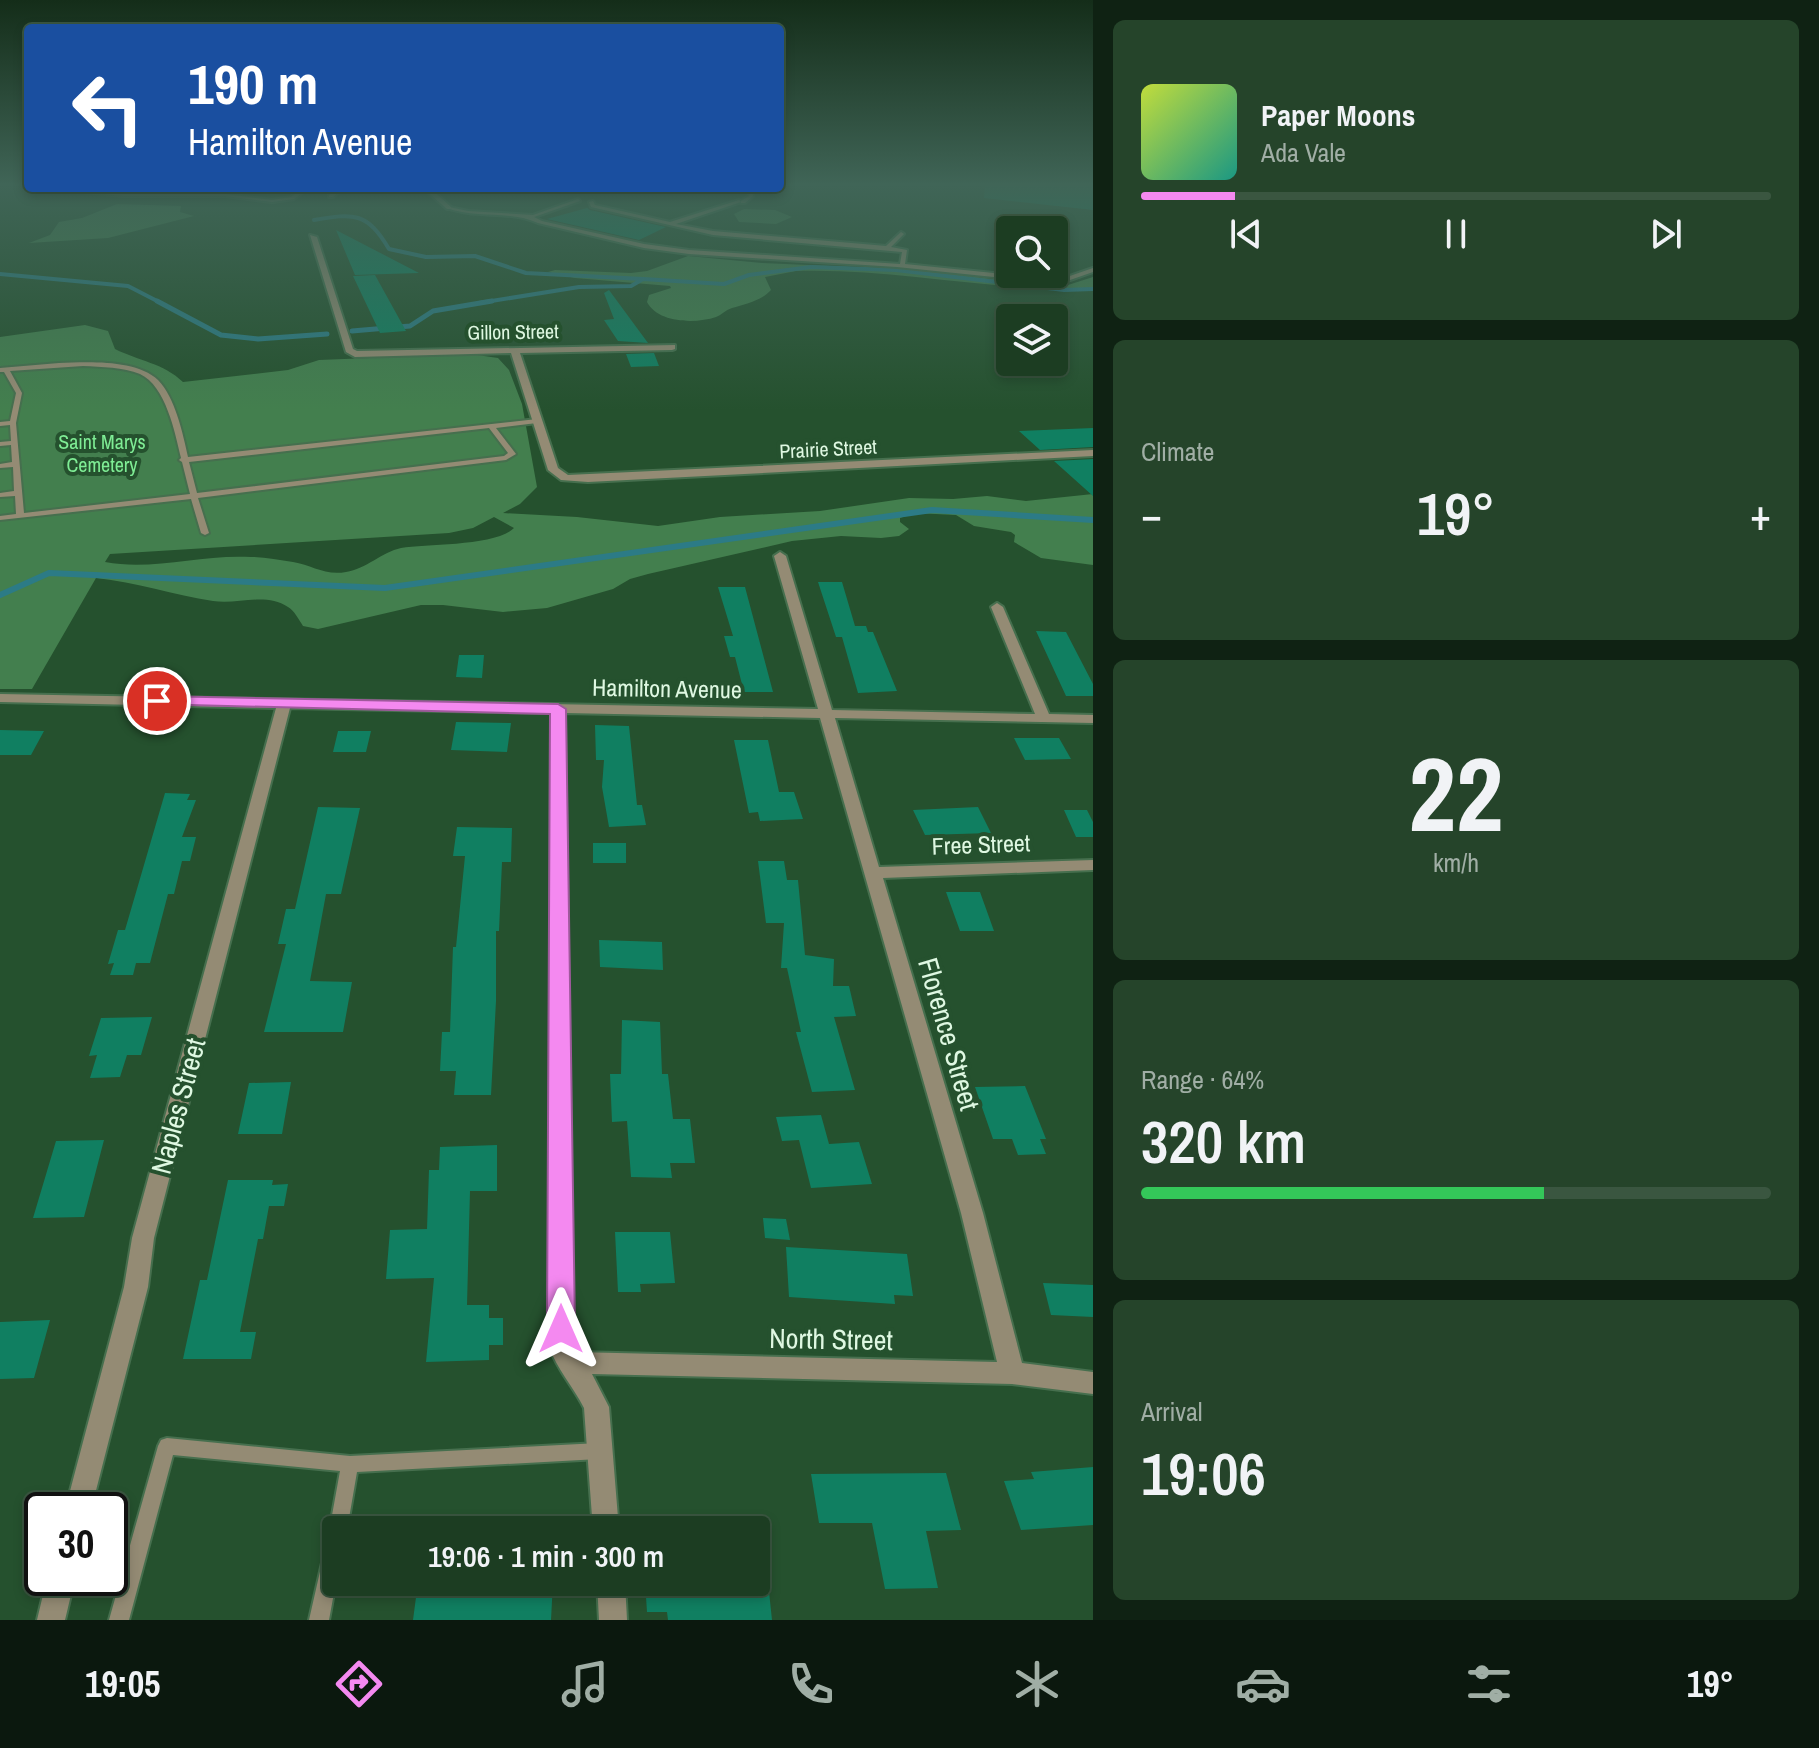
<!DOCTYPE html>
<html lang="en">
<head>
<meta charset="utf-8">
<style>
  body { margin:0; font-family:"Archivo Narrow",sans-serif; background:#25442a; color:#f1f3f6; height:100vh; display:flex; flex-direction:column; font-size:30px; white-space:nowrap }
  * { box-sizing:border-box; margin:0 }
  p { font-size:26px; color:#a0aea5 }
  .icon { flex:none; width:44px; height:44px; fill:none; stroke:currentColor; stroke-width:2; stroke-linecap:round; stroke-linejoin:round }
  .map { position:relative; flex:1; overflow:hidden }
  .side { display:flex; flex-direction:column; gap:20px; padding:20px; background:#0f2213; width:726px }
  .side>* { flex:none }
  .hud { position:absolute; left:24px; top:24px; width:760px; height:168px; border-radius:8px; box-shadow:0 4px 12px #0003,0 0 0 2px #3a5640; background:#1a4fa0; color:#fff; overflow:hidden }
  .buttons { position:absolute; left:996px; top:216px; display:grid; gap:16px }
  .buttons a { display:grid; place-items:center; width:72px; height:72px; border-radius:8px; background:#1c3d22; box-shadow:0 4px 12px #0003,0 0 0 2px #3a5640; font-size:40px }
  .speed { position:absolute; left:24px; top:1492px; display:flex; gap:16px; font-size:40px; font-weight:700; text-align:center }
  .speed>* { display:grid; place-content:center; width:104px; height:104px; border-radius:50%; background:#1c3d22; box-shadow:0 4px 12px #0003,0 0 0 2px #3a5640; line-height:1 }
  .speed .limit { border:4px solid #111; border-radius:12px; background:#fff; color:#111 }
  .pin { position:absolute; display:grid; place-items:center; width:68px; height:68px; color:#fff; margin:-34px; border:4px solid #fff; border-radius:50%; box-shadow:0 2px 8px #0007 }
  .me { position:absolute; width:88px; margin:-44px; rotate:0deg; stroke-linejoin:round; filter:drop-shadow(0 0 6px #0008) }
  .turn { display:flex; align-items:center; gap:28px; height:168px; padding:0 32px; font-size:36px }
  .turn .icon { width:104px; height:104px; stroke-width:2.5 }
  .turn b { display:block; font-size:56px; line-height:68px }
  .big { font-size:60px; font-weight:600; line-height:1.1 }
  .side .tile { flex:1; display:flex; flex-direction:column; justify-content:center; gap:12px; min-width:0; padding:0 28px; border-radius:12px; background:#25442a }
  .side .dial { align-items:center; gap:0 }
  .dial b { font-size:104px; line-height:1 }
  .song { display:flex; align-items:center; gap:24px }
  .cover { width:96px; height:96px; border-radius:12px; background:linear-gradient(135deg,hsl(70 70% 55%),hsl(170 70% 35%)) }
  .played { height:8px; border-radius:4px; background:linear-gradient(90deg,#f489f0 15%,#3a5640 15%) }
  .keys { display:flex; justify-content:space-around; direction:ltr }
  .heat { display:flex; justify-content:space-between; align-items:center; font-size:44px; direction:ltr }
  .charge { height:12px; border-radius:6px; background:linear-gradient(90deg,#34c759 64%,#3a5640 0) }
  .trip { position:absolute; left:322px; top:1516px; width:448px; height:80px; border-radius:8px; background:#1c3d22; box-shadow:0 4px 12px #0003,0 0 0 2px #3a5640; font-weight:600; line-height:80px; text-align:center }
  .tab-bar { display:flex; height:128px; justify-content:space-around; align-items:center; background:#0b180e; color:#a0aea5 }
  .tab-bar .icon { width:56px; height:56px }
  .tab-bar .current { color:#f489f0 }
  .tab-bar b { font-size:36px; color:#f1f3f6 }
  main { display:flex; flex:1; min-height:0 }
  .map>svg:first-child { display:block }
  .green { fill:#437f4e; fill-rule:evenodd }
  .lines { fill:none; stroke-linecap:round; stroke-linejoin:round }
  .stream-far2 { stroke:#2c7b86; stroke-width:4 }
  .stream-far1 { stroke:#2c7b86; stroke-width:5 }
  .stream { stroke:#2c7b86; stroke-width:6 }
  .building { fill:#107f61 }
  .lane-casing { stroke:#466f4e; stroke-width:4 }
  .street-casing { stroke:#466f4e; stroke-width:4 }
  .lane { fill:#948b74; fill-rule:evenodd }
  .street { fill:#948b74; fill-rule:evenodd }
  .route { fill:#f489f0; stroke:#9f599c; stroke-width:2 }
  .labels { text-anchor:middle; stroke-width:8; stroke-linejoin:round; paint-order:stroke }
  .far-street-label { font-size:20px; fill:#dff8e2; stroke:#25512e }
  .far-park-label { font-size:20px; fill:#7fed95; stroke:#25512e }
  .street-label { font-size:24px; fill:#dff8e2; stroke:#25512e }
  .near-street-label { font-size:28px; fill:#dff8e2; stroke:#25512e }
</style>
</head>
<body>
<main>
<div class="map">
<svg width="1093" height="1620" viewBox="0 0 1093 1620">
  <rect width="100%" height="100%" fill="#25512e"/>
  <path class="green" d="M 117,204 L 181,206 L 180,212 L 194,216 L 108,238 L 29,243 L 50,235 L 59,222 L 82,218 Z
    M 744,209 L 775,210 L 792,217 L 776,224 L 739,222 L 734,214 Z
    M 688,256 L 762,263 L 924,270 L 1031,284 L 1068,285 L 1093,277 L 1093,289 C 995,292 895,268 796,271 L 765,277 L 771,290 C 761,301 745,304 732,308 C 725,310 722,315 716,317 C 695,324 658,323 647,302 L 649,295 L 671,288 L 670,286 L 575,278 L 548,272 L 555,270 L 631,273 L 647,271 Z
    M 85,325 L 108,331 L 115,349 C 139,361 163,363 183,382 L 288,370 L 319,360 L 470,354 L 498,358 L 509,370 L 522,404 L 537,487 L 520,504 L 503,513 L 577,517 L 658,526 L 720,517 L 820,511 L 909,498 L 953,499 L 987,496 L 1026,501 L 1093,494 L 1093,565 L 1041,558 L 1014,542 L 1015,535 L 1011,532 L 974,526 L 956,515 L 915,513 L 900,518 L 900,522 L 909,529 L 899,536 L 881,538 L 841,536 L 792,541 L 648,574 L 630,579 L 613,589 L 547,608 L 503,612 L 443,605 L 421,605 L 318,629 L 303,626 C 299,620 294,610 288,607 C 265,592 238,605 213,601 C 174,595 136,582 96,578 L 32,689 L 0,689 L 0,337 ZM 494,517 L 514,528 C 497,546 427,544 401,548 C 382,552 366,569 346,572 C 325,576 312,565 293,562 C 279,560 265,557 251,557 C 202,554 153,571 105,562 L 110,554 L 449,533 L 473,528 Z"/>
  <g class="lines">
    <path class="stream-far2" d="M 314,220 C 354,213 367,212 389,249 L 426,257 L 475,256 L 526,273 L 643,279
      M 0,274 L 128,286 L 161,303
      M 479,303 L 579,287 L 631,286 L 643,279 L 724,284 L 749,275 L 811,267 L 896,270 L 1064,290 L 1093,289"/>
    <path class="stream-far1" d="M 157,301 L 221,335 L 258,339 L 327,334
      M 352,331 L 410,326 L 433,311 L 492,301"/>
    <path class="stream" d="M 0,595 L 49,573 L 385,588 L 932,510 L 1093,520"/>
  </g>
  <path class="building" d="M 985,183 L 1093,186 L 1093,210 L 984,198 Z
    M 587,208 L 590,210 L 666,227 L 639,240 L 547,219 Z
    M 336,230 L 419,273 L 355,275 Z
    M 375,275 L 406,331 L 380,333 L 353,276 Z
    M 609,290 L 648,343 L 618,341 L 604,320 L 614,319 L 604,293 Z
    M 654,353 L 659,366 L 631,367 L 626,354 Z
    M 1093,428 L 1093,447 L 1040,450 L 1019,431 Z
    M 1093,459 L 1093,496 L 1054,461 Z
    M 818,582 L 842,582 L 855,626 L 866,626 L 868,632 L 873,632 L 897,691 L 858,693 L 842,637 L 836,637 Z
    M 718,587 L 745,587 L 773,692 L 744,692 L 735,657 L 730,657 L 724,636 L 733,636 Z
    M 1036,631 L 1066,632 L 1093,684 L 1093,696 L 1066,696 Z
    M 459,655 L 484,655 L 482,678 L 456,677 Z
    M 456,722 L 511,723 L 507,752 L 451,750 Z
    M 595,725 L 629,726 L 637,805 L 642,805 L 646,825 L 609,827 L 602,787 L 604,760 L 596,760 Z
    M 0,730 L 44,731 L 31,755 L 0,755 Z
    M 338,731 L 371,731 L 366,752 L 333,752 Z
    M 1014,738 L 1059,738 L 1071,759 L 1025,760 Z
    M 734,740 L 768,740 L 779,792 L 794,792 L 803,819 L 760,821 L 758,812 L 749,813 Z
    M 165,793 L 190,794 L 187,800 L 196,800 L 182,837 L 196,837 L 190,861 L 182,861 L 174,894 L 168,894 L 150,963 L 136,963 L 133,975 L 110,975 L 114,963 L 108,964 L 118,930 L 125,930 Z
    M 318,807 L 360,808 L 341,894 L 326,894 L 310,981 L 352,982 L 343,1032 L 264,1032 L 286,944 L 278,944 L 286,909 L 295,909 Z
    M 978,807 L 991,833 L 925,835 L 913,810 Z
    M 1064,810 L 1087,810 L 1093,822 L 1093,837 L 1076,837 Z
    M 457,827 L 512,828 L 511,862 L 502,862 L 499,931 L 496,931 L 496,1001 L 491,1095 L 454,1095 L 456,1071 L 440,1071 L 442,1032 L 450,1032 L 453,947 L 456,947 L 465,856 L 453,856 Z
    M 593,843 L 626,843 L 626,863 L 593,863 Z
    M 758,861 L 784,861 L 787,880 L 798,880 L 805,955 L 834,959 L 833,986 L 849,986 L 856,1016 L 834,1017 L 855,1090 L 812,1092 L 796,1032 L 801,1032 L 787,968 L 781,968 L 784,923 L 766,923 Z
    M 946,892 L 980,892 L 994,931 L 960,931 Z
    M 599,940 L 662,942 L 663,970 L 600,967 Z
    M 152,1017 L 141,1055 L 127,1055 L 120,1077 L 90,1078 L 97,1055 L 89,1056 L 101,1018 Z
    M 622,1020 L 660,1022 L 662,1074 L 668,1074 L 673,1119 L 690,1119 L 695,1163 L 670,1163 L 672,1178 L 631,1177 L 627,1121 L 612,1122 L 610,1074 L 621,1074 Z
    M 291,1082 L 282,1134 L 238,1134 L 249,1083 Z
    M 1025,1086 L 1046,1139 L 1040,1139 L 1046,1154 L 1018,1155 L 1012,1139 L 993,1139 L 975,1087 Z
    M 821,1115 L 829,1144 L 859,1142 L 872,1184 L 811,1188 L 799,1140 L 782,1141 L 776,1117 Z
    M 104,1140 L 84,1217 L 33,1218 L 56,1141 Z
    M 497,1145 L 497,1191 L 470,1191 L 467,1305 L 489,1305 L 489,1318 L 503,1318 L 503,1345 L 489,1345 L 489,1360 L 426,1362 L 434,1278 L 386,1279 L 390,1230 L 427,1229 L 429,1170 L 439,1170 L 440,1147 Z
    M 228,1180 L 273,1180 L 272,1185 L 288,1184 L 284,1206 L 269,1206 L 263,1239 L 258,1239 L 240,1332 L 256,1332 L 251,1359 L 183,1359 L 200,1280 L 207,1280 Z
    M 763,1218 L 786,1219 L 790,1240 L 765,1238 Z
    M 615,1232 L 670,1232 L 675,1283 L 640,1284 L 641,1292 L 618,1292 Z
    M 786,1247 L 907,1254 L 913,1296 L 894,1295 L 895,1304 L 789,1297 Z
    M 1043,1283 L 1093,1285 L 1093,1317 L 1051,1315 Z
    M 50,1320 L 34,1378 L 0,1379 L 0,1322 Z
    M 1093,1467 L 1093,1525 L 1021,1530 L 1004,1481 L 1034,1479 L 1031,1472 Z
    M 946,1473 L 961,1530 L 926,1531 L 938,1588 L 885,1589 L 872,1523 L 819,1523 L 811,1474 Z
    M 418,1582 L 553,1582 L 551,1620 L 413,1620 Z
    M 645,1582 L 768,1582 L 772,1620 L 668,1620 L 667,1612 L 647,1612 Z"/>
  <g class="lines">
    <g class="lane-casing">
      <path id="lane" d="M 304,188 L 309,188 L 294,199 L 272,202 L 225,196 L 124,196 L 64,190 L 66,189 L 124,194 L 225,194 L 272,200 L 291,197 Z
        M 339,188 L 344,188 L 333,197 L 329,197 L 329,195 Z
        M 747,188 L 751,188 L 753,196 L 745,203 L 741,203 L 741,201 L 749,196 Z
        M 578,199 L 580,201 L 534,217 L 542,221 L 644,244 L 689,250 L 900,264 L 902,252 L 713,235 L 591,207 L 589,202 L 593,201 L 595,205 L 670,222 L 739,200 L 741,202 L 676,224 L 713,231 L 886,246 L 901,232 L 904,234 L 891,247 L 907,250 L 905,264 L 1051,279 L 1067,277 L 1093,268 L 1093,272 L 1070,280 L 1051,283 L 897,267 L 689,254 L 644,248 L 538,223 C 510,210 476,219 447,208 L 449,207 L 468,211 L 533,215 Z
        M 59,363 C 87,362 136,359 158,380 C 175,397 183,434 188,457 L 537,419 L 540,421 L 537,423 L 496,428 L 516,454 L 506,460 L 198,498 L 209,533 L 205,535 L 201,533 L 191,499 L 0,520 L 0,516 L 16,514 L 15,496 L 0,497 L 0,493 L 14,491 L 13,467 L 0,468 L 0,464 L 12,462 L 11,445 L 0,446 L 0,442 L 11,441 L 10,425 L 0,426 L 0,422 L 10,421 L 16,393 L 4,372 L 0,372 L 0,368 ZM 83,366 C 102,367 123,367 140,374 C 166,386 175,433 181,458 L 179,460 L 182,462 L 190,494 L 24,513 L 16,423 L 22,393 L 10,371 ZM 489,428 L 508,453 L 504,456 L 197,493 L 189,462 Z
        M 167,1438 L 350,1456 L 599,1443 L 605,1445 L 608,1451 L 605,1457 L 599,1459 L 357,1472 L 347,1530 L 336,1530 L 336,1582 L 329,1620 L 309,1620 L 329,1532 L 340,1471 L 173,1455 L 129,1620 L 109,1620 L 158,1446 L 161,1440 Z"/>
    </g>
    <g class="street-casing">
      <path id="street" d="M 423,188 L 430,188 L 451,207 L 451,209 L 447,209 Z
        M 310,235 L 317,237 L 353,349 L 357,351 L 675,345 L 675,349 L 672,350 L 520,353 L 558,468 L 568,475 L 1093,450 L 1093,456 L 588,482 L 561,480 L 548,470 L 511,353 L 355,357 L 346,352 Z
        M 780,552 L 786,556 L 832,710 L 1035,714 L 991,607 L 997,603 L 1003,607 L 1049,714 L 1093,715 L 1093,723 L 835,718 L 879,867 L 1093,860 L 1093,870 L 883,878 L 983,1213 L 1022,1363 L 1093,1372 L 1093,1394 L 1012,1384 L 592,1374 L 609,1407 L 619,1530 L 593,1530 L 584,1408 C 573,1386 557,1370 549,1346 L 551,713 L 290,708 L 154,1238 L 148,1287 L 91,1510 L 65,1510 L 124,1287 L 132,1238 L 276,708 L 0,702 L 0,694 L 818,709 L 774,556 ZM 565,713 L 820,718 L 961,1213 L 997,1362 L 575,1352 L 573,1346 Z
        M 47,1578 L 75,1578 L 65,1620 L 37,1620 Z
        M 597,1582 L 625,1582 L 627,1620 L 599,1620 Z"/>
    </g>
    <use href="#lane" class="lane"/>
    <use href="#street" class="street"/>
  </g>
  <linearGradient id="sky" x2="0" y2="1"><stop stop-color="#142d19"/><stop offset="0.45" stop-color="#406557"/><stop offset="1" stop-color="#406557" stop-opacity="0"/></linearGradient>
  <rect width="1093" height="410" fill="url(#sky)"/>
  <path class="route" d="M 157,696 L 558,704 L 566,709 L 575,1329 L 571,1337 L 561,1340 L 551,1337 L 547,1329 L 550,714 L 151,704 L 149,701 Z"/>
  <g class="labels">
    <g class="far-street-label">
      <text transform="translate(513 332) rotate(-1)" y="7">Gillon Street</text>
      <text transform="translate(828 449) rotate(-3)" y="7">Prairie Street</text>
    </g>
    <g class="far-park-label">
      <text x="102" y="449">Saint Marys<tspan x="102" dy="23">Cemetery</tspan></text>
    </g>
    <g class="street-label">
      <text transform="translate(667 689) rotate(1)" y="8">Hamilton Avenue</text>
      <text transform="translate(981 845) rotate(-2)" y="8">Free Street</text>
    </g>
    <g class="near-street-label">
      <text transform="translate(949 1034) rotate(74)" y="10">Florence Street</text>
      <text transform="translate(178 1106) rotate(-75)" y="10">Naples Street</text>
      <text transform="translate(831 1339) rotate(1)" y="10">North Street</text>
    </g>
  </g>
</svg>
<div class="buttons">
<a><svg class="icon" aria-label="search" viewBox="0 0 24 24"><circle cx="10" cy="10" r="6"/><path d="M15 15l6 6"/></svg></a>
<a><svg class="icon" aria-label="layers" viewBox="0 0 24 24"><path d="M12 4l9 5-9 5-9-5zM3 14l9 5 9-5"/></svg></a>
</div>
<div class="speed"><div class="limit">30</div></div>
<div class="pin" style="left:157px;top:701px;background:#d93025"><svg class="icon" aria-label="arrive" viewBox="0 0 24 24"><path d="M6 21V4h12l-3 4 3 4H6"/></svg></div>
<svg class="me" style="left:561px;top:1329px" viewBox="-20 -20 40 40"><path d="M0-17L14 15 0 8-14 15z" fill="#f489f0" stroke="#fff" stroke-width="4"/></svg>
<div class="trip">19:06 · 1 min · 300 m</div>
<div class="hud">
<div class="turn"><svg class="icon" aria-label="left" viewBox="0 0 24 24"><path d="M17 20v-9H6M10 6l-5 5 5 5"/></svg><div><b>190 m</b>Hamilton Avenue</div></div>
</div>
</div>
<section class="side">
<div class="tile">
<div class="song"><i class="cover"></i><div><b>Paper Moons</b><p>Ada Vale</p></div></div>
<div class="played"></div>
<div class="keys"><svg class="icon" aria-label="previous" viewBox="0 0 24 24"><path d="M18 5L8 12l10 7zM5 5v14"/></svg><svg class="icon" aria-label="pause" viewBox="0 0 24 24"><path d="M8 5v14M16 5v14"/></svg><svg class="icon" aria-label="next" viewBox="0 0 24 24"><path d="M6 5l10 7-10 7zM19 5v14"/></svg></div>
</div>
<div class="tile"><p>Climate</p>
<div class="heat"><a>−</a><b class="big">19°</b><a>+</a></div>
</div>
<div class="tile dial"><b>22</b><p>km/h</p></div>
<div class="tile"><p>Range · 64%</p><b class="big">320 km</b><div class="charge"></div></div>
<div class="tile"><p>Arrival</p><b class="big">19:06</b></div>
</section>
</main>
<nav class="tab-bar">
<b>19:05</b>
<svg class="icon current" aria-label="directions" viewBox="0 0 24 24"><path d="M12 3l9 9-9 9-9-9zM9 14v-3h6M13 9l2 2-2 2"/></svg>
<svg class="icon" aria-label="music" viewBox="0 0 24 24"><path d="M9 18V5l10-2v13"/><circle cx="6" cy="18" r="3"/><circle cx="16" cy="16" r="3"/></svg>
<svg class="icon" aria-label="phone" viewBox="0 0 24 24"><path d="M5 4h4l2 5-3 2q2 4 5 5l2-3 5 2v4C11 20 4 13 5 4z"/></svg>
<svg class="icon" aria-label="climate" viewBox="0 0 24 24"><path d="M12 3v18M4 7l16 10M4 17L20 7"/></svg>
<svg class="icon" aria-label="car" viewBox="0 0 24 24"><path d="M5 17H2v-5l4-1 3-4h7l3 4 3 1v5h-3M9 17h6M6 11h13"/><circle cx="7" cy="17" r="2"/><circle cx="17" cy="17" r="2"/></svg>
<svg class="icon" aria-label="filters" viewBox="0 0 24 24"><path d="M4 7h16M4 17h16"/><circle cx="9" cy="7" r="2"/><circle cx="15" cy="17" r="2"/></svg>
<b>19°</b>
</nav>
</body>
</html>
